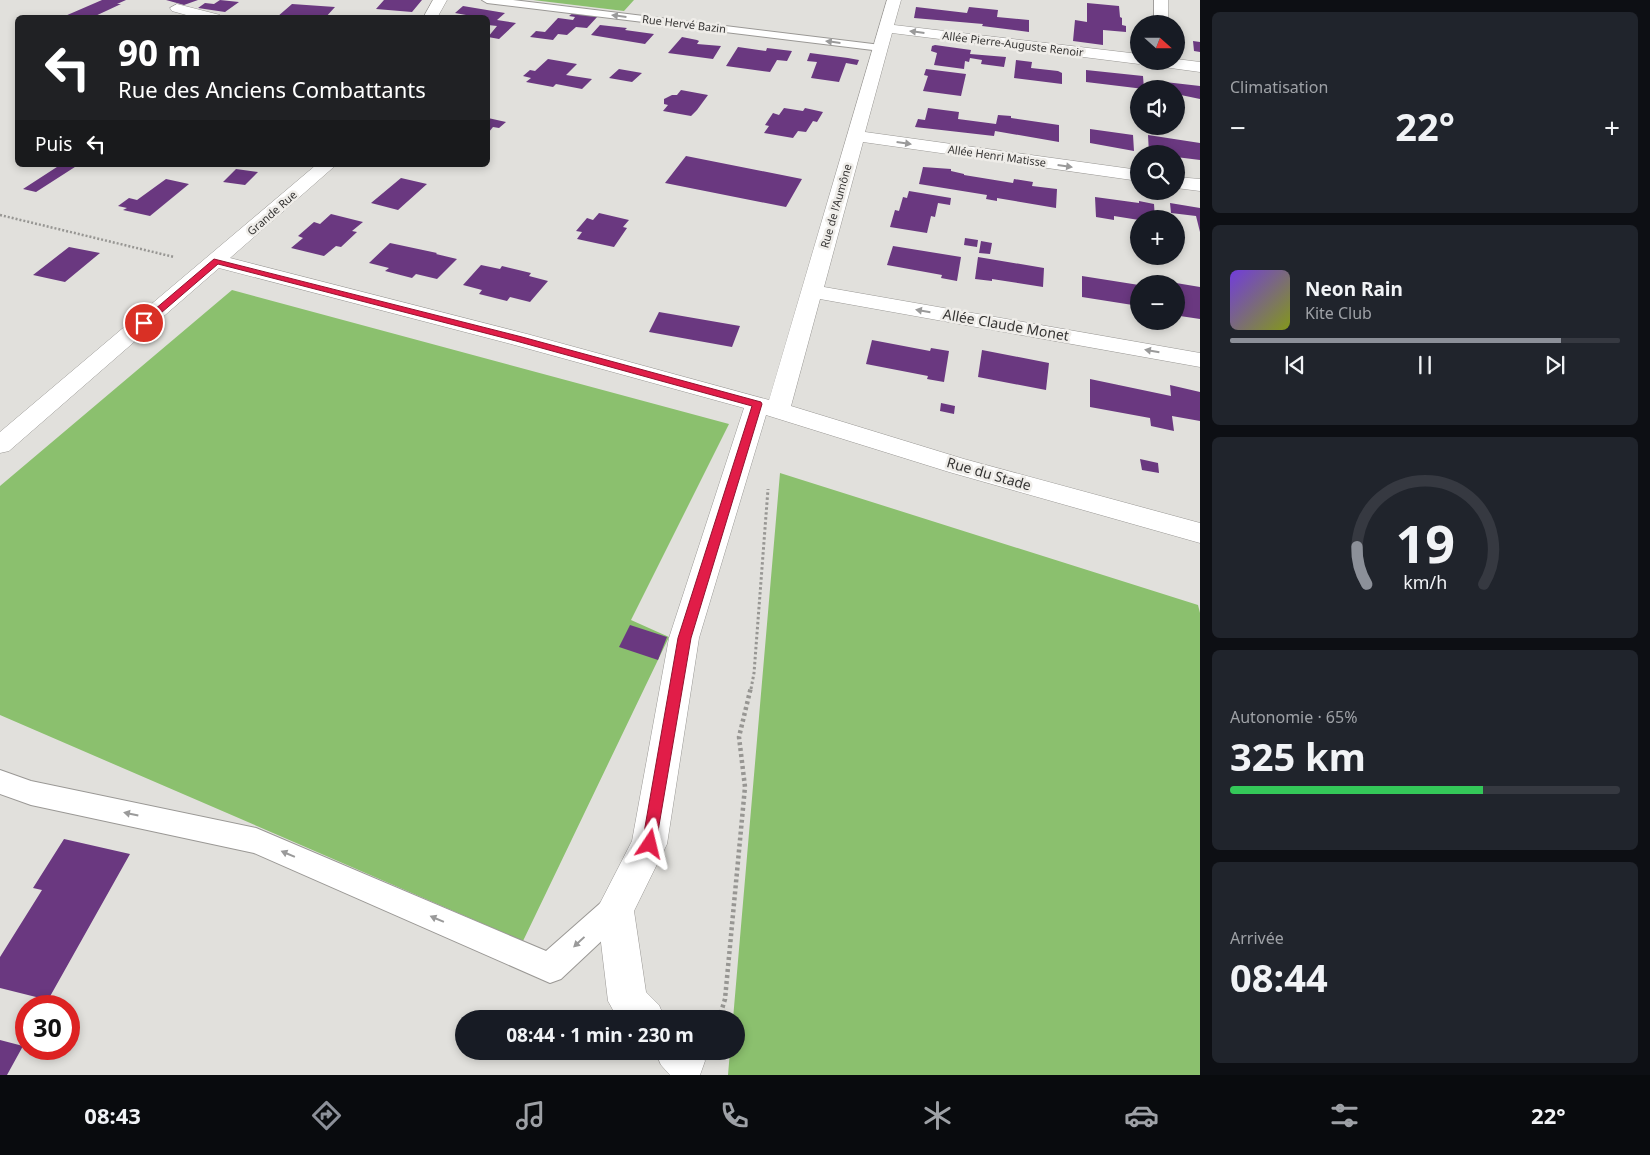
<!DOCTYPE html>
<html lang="fr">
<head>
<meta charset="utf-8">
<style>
  body { margin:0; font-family:"Noto Sans",sans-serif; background:#20242c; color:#f1f3f6; height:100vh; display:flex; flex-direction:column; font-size:19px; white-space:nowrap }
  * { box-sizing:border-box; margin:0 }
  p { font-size:16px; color:#9ea1a6 }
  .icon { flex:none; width:28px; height:28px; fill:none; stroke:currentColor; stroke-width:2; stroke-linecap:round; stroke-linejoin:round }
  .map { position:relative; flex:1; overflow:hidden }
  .panel { display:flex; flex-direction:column; gap:12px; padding:12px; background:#0d0f14; width:450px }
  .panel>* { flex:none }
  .top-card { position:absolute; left:15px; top:15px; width:475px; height:152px; border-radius:8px; box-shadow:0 2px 8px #0003; background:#202124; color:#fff; overflow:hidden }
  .needle { width:32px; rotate:111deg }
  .controls { position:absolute; left:1130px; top:15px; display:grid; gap:10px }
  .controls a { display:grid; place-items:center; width:55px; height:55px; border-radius:50%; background:#171b24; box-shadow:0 2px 8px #0003; font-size:25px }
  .speed { position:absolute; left:15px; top:995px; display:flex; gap:10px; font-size:25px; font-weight:700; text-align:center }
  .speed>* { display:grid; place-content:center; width:65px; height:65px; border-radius:50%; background:#171b24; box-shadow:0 2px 8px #0003; line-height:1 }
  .speed .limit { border:8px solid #d22; background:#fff; color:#111 }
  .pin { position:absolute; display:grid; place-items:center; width:42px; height:42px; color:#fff; margin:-21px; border:2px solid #fff; border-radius:50%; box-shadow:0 1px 5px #0007 }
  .me { position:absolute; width:55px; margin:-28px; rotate:10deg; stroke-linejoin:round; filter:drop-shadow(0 0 4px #0008) }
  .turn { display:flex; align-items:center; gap:18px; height:105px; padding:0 20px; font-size:22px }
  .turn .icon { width:65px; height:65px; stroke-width:2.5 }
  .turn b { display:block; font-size:35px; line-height:42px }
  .then { display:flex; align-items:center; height:48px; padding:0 20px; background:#0003; gap:10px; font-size:19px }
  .big { font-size:38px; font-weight:700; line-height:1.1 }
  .panel .widget { flex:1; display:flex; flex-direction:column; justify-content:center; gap:8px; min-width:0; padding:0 18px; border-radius:8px; background:#20242c }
  .panel .dial { align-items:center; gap:0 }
  .dial svg { height:130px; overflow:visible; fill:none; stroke:#363941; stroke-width:7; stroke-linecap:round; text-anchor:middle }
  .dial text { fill:#f1f3f6; stroke:none }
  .song { display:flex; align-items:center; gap:15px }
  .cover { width:60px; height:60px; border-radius:8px; background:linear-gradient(135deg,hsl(260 70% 55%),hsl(70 70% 35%)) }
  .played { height:5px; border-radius:2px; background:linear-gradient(90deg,#8c9099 85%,#363941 85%) }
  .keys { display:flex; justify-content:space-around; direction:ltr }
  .heat { display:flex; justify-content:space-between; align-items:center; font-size:28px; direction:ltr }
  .charge { height:8px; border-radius:4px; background:linear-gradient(90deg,#34c759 65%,#363941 0) }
  .trip { position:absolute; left:455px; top:1010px; width:290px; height:50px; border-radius:25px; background:#171b24; box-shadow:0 2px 8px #0003; font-weight:700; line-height:50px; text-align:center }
  .menu { display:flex; height:80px; justify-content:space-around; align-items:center; background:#090b0e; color:#9ea1a6 }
  .menu .icon { width:35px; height:35px }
  .menu .active { color:#8c9099 }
  .menu b { font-size:22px; color:#f1f3f6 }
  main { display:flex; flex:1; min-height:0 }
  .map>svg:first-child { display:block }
  .green { fill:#8bc06e }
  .building { fill:#6a3880 }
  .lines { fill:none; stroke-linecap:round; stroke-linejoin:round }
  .service-casing { stroke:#9a9895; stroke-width:2 }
  .minor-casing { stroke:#9a9895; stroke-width:1 }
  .path-far2 { stroke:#979693; stroke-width:2.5; stroke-dasharray:2 2; stroke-linecap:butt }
  .path-far1 { stroke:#979693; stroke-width:3; stroke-dasharray:2.5 2.5; stroke-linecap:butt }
  .path { stroke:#979693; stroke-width:4.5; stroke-dasharray:3 3; stroke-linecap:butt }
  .service { fill:#fff; fill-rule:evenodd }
  .minor { fill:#fff; fill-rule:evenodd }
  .oneway { fill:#9a9a9a }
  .route { fill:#e11d48; stroke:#92132f }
  .labels { text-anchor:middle; stroke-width:5; stroke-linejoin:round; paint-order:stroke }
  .far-street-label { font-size:11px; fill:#363534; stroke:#efede9 }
  .street-label { font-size:14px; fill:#363534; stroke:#efede9 }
</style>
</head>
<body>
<main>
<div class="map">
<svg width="1200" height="1075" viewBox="0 0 1200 1075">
  <rect width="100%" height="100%" fill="#e1e0dc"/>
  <path class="green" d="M 533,0 L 634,0 L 624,11 Z
    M 232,290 L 729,424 L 631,620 L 669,637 L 523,941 L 0,715 L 0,486 Z
    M 780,473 L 1198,605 L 1200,613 L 1200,1075 L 728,1075 L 730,1051 L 736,1051 L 736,1019 L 733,1019 Z"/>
  <path class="building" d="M 102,0 L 126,0 L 117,4 L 121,4 L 91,18 L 65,16 Z
    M 166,0 L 198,0 L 184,5 Z
    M 220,0 L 239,2 L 225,12 L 198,8 L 205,3 L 214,4 Z
    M 384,0 L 422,0 L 412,12 L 376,9 Z
    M 1087,3 L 1119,6 L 1120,17 L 1122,18 L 1122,25 L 1126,26 L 1126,32 L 1103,30 L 1103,45 L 1073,41 L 1075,20 L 1087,22 Z
    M 292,4 L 335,7 L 325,18 L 277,17 Z
    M 463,6 L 505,13 L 497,20 L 516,23 L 499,39 L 488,37 L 497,26 L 488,25 L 488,18 L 463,18 L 466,15 L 455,13 Z
    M 916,7 L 967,13 L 969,7 L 998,10 L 997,17 L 1029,20 L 1029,32 L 982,26 L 983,24 L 914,18 Z
    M 573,13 L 598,16 L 587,28 L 576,27 L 567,35 L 558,34 L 553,40 L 530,37 L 536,31 L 545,32 L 558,18 L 573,20 L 575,17 L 569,16 Z
    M 600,25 L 627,28 L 625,30 L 654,34 L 645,44 L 591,35 Z
    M 682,37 L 697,40 L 699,41 L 697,44 L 721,46 L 713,59 L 668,53 Z
    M 1193,41 L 1200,42 L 1200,52 L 1194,51 Z
    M 935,45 L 971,50 L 970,54 L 1006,57 L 1004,67 L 981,64 L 982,60 L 970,58 L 969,62 L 965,61 L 964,69 L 934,65 L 937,53 L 931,51 L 932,46 Z
    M 738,47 L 766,51 L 767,48 L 792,51 L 787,61 L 777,60 L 770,72 L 726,66 Z
    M 810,53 L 848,58 L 859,60 L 857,65 L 846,63 L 839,82 L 811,78 L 817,62 L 807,61 Z
    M 548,59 L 577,64 L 566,75 L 592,79 L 582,89 L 556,84 L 553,87 L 526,82 L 531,78 L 523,76 L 530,70 L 535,71 Z
    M 1016,60 L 1032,62 L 1031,68 L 1058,71 L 1062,73 L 1062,84 L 1014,78 Z
    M 619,69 L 642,73 L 632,82 L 609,78 Z
    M 926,69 L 966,74 L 961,96 L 923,91 L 928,76 L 924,75 Z
    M 1086,70 L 1143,76 L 1144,89 L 1086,82 Z
    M 1154,82 L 1166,84 L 1165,82 L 1200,86 L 1200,99 L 1176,94 L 1176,89 L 1155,89 Z
    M 681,90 L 708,95 L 697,110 L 691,116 L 663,111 L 668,105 L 664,104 L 664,99 L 672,95 L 677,95 Z
    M 784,108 L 803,111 L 805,108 L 823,112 L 817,122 L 813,121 L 806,132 L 798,131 L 793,138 L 764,133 L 769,126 L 765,125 L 773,113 L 779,115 Z
    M 928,108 L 959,112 L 958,119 L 996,124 L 998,115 L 1011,116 L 1011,118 L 1059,125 L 1059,142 L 995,131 L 994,136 L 915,127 L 918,119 L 925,120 Z
    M 488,118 L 506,122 L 499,128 L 493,127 L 488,133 Z
    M 1090,129 L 1133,135 L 1134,151 L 1090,143 Z
    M 1148,135 L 1200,143 L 1200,160 L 1176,157 L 1176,154 L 1149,154 Z
    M 686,156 L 802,179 L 786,207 L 665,183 Z
    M 60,165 L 78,165 L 36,192 L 23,189 Z
    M 923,167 L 951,169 L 951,171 L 964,174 L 964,175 L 1013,183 L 1014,179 L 1033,182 L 1032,186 L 1057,189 L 1056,208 L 997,198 L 997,201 L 986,199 L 987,195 L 919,184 Z
    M 236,169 L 258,172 L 245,185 L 223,182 Z
    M 401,178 L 427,184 L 398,210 L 371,203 Z
    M 166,179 L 189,184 L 150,216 L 123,210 L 127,208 L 118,206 L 129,198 L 137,200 Z
    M 909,191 L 951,198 L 950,205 L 938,203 L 935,217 L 931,216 L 927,233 L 890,227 L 895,210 L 899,211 L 903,197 L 907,198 Z
    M 1095,197 L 1139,203 L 1139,201 L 1154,204 L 1155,219 L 1139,220 L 1114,216 L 1114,220 L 1096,217 Z
    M 1170,203 L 1200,208 L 1200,232 L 1196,216 L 1171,213 Z
    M 599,213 L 629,220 L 623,227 L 627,228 L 614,247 L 577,239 L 582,232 L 576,231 L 587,218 L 593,220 Z
    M 331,214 L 363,222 L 352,231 L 357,232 L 341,247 L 336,246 L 324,256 L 291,248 L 303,238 L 298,236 L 314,222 L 320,224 Z
    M 965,238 L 978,240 L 977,247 L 964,245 Z
    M 981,241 L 992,243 L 990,254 L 979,253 Z
    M 390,243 L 437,253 L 436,254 L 457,259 L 437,279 L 416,274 L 412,278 L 385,271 L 389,268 L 369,263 Z
    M 893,246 L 961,257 L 957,281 L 941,278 L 942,275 L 887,265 Z
    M 69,247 L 100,253 L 65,282 L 33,275 Z
    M 978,257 L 1044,268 L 1043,287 L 992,279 L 992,281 L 975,279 Z
    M 481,265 L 500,269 L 502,266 L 531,273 L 529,276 L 548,281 L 530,302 L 510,297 L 507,301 L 479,294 L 482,290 L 463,285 Z
    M 1082,276 L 1139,285 L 1139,306 L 1082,297 Z
    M 1176,283 L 1200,287 L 1200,319 L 1180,316 Z
    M 659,312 L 740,326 L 732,347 L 649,332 Z
    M 872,340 L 930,351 L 931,348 L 949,351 L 944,382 L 927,379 L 928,376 L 866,364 Z
    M 982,350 L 1049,363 L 1046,390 L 978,377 Z
    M 1090,379 L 1171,396 L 1170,385 L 1200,392 L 1200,421 L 1172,416 L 1174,431 L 1151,426 L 1150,418 L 1090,407 Z
    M 941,403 L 955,406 L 954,414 L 940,411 Z
    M 1140,459 L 1158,463 L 1159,473 L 1142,470 Z
    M 630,625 L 667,637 L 658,660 L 619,647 Z
    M 64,839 L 130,854 L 48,1000 L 0,988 L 0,957 L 42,890 L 33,888 Z
    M 0,1040 L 23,1046 L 7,1075 L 0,1075 Z"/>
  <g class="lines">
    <g class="service-casing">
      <path id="service" d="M 482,0 L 513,0 L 881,45 L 887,48 L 881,51 L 487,3 Z
        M 0,770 L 31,781 L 256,828 L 546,951 L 605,899 L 615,895 L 625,899 L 629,909 L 625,919 L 561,979 L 550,983 L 254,853 L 31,805 L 0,794 Z"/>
    </g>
    <g class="minor-casing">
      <path id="minor" d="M 433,0 L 447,0 L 437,18 L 423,18 Z
        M 887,0 L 901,0 L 894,25 L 1139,54 L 1139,61 L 1145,61 L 1139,64 L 892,33 L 865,132 L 1139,170 L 1139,181 L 863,142 L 824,287 L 1200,353 L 1200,367 L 820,299 L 791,406 L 964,459 L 1200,523 L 1200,543 L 949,472 L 766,415 L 699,638 L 667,844 L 634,911 L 646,992 L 659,1005 L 665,1019 L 618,1019 L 608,1001 L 597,909 L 632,841 L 669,638 L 744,408 L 511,344 L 219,268 L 9,451 L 0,453 L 0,432 L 316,165 L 336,165 L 230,258 L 527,334 L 769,400 Z
        M 1154,0 L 1168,0 L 1168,24 L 1154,24 Z
        M 177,4 L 220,15 L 222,18 L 197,18 L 172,11 L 170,8 Z
        M 1176,59 L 1200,62 L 1200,72 L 1156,66 L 1151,64 L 1149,61 L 1176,61 Z
        M 1176,177 L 1200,179 L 1200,191 L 1176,188 Z
        M 655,1051 L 701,1051 L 705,1061 L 700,1075 L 670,1075 L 661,1065 Z"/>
    </g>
    <path class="path-far2" d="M 0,215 L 174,257"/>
    <path class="path-far1" d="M 751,689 L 754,673 L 768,489"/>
    <path class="path" d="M 719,1019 L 725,999 L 745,787 L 739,737 L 751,687"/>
    <use href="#service" class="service"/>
    <use href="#minor" class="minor"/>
  </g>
  <defs><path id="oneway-solid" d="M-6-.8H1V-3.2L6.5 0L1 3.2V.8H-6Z" transform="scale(1.25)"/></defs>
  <g class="oneway">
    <use href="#oneway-solid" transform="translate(619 16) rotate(-173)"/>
    <use href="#oneway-solid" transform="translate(917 32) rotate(-173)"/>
    <use href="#oneway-solid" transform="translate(833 42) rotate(-173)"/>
    <use href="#oneway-solid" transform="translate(904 143) rotate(8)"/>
    <use href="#oneway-solid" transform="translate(1065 166) rotate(8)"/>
    <use href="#oneway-solid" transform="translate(923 311) rotate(-170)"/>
    <use href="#oneway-solid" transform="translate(1152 351) rotate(-170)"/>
    <use href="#oneway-solid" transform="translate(131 814) rotate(-168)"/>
    <use href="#oneway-solid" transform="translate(288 854) rotate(-157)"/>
    <use href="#oneway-solid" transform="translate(437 919) rotate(-157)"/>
    <use href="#oneway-solid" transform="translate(579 942) rotate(137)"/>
  </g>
  <path class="route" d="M 214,259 L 522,337 L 761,402 L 762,404 L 691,638 L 655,849 L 650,851 L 644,849 L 642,844 L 678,638 L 752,406 L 516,341 L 218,264 L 147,325 L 141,325 L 141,321 Z"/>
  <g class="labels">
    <g class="far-street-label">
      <text transform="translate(684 24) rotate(7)" y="4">Rue Hervé Bazin</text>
      <text transform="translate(1013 44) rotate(7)" y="4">Allée Pierre-Auguste Renoir</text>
      <text transform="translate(997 156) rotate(8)" y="4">Allée Henri Matisse</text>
      <text transform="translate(836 206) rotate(-74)" y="4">Rue de l'Aumône</text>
      <text transform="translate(272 213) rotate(-41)" y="4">Grande Rue</text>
    </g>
    <g class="street-label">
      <text transform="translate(1006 325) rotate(10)" y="5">Allée Claude Monet</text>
      <text transform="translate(989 474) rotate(16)" y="5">Rue du Stade</text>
    </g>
  </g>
</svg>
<div class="controls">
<a><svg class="needle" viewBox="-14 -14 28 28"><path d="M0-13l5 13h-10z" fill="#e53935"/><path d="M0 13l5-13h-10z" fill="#9ea1a6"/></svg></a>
<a><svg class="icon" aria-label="sound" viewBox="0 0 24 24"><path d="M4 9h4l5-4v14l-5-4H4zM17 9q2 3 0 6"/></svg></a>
<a><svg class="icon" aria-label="search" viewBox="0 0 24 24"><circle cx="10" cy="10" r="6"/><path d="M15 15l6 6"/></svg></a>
<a>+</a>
<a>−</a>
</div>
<div class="speed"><div class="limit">30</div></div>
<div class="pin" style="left:144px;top:323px;background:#d93025"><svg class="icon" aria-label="arrive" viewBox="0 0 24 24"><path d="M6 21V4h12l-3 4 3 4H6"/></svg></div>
<svg class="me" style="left:650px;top:844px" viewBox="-20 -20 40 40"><path d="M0-17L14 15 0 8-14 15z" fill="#e11d48" stroke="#fff" stroke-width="4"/></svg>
<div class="trip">08:44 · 1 min · 230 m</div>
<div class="top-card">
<div class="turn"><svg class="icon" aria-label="left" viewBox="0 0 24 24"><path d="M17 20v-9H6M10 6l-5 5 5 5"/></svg><div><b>90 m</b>Rue des Anciens Combattants</div></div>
<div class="then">Puis<svg class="icon" aria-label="left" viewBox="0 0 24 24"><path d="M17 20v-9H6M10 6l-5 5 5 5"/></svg></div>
</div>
</div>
<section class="panel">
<div class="widget"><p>Climatisation</p>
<div class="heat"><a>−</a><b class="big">22°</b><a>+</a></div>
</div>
<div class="widget">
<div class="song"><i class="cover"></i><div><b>Neon Rain</b><p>Kite Club</p></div></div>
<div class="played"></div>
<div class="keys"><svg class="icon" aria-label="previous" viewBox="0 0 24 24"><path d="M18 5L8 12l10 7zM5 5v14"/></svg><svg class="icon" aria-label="pause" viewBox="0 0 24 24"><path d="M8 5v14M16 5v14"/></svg><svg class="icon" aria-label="next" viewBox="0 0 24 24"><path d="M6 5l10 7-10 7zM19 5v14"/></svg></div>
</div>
<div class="widget dial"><svg viewBox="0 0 100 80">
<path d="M14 69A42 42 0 1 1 86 69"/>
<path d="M14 69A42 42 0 0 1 8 46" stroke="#8c9099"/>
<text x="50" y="56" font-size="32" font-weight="700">19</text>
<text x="50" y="72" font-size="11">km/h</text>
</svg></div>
<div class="widget"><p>Autonomie · 65%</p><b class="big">325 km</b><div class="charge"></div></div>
<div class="widget"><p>Arrivée</p><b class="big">08:44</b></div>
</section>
</main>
<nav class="menu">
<b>08:43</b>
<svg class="icon active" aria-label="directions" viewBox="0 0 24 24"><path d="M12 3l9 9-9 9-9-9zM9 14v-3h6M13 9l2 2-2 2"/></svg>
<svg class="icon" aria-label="music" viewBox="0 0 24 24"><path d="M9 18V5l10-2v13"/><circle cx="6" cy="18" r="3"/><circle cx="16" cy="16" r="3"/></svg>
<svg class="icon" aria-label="phone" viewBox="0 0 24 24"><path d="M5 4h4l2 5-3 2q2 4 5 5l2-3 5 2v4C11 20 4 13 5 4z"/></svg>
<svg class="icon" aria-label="climate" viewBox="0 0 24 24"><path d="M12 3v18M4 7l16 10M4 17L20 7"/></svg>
<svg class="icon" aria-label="car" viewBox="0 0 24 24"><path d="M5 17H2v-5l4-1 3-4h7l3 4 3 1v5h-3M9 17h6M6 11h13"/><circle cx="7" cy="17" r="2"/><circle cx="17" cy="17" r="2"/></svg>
<svg class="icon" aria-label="filters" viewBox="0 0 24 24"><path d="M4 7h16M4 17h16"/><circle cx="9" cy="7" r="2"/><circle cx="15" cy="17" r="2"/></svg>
<b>22°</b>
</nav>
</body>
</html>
